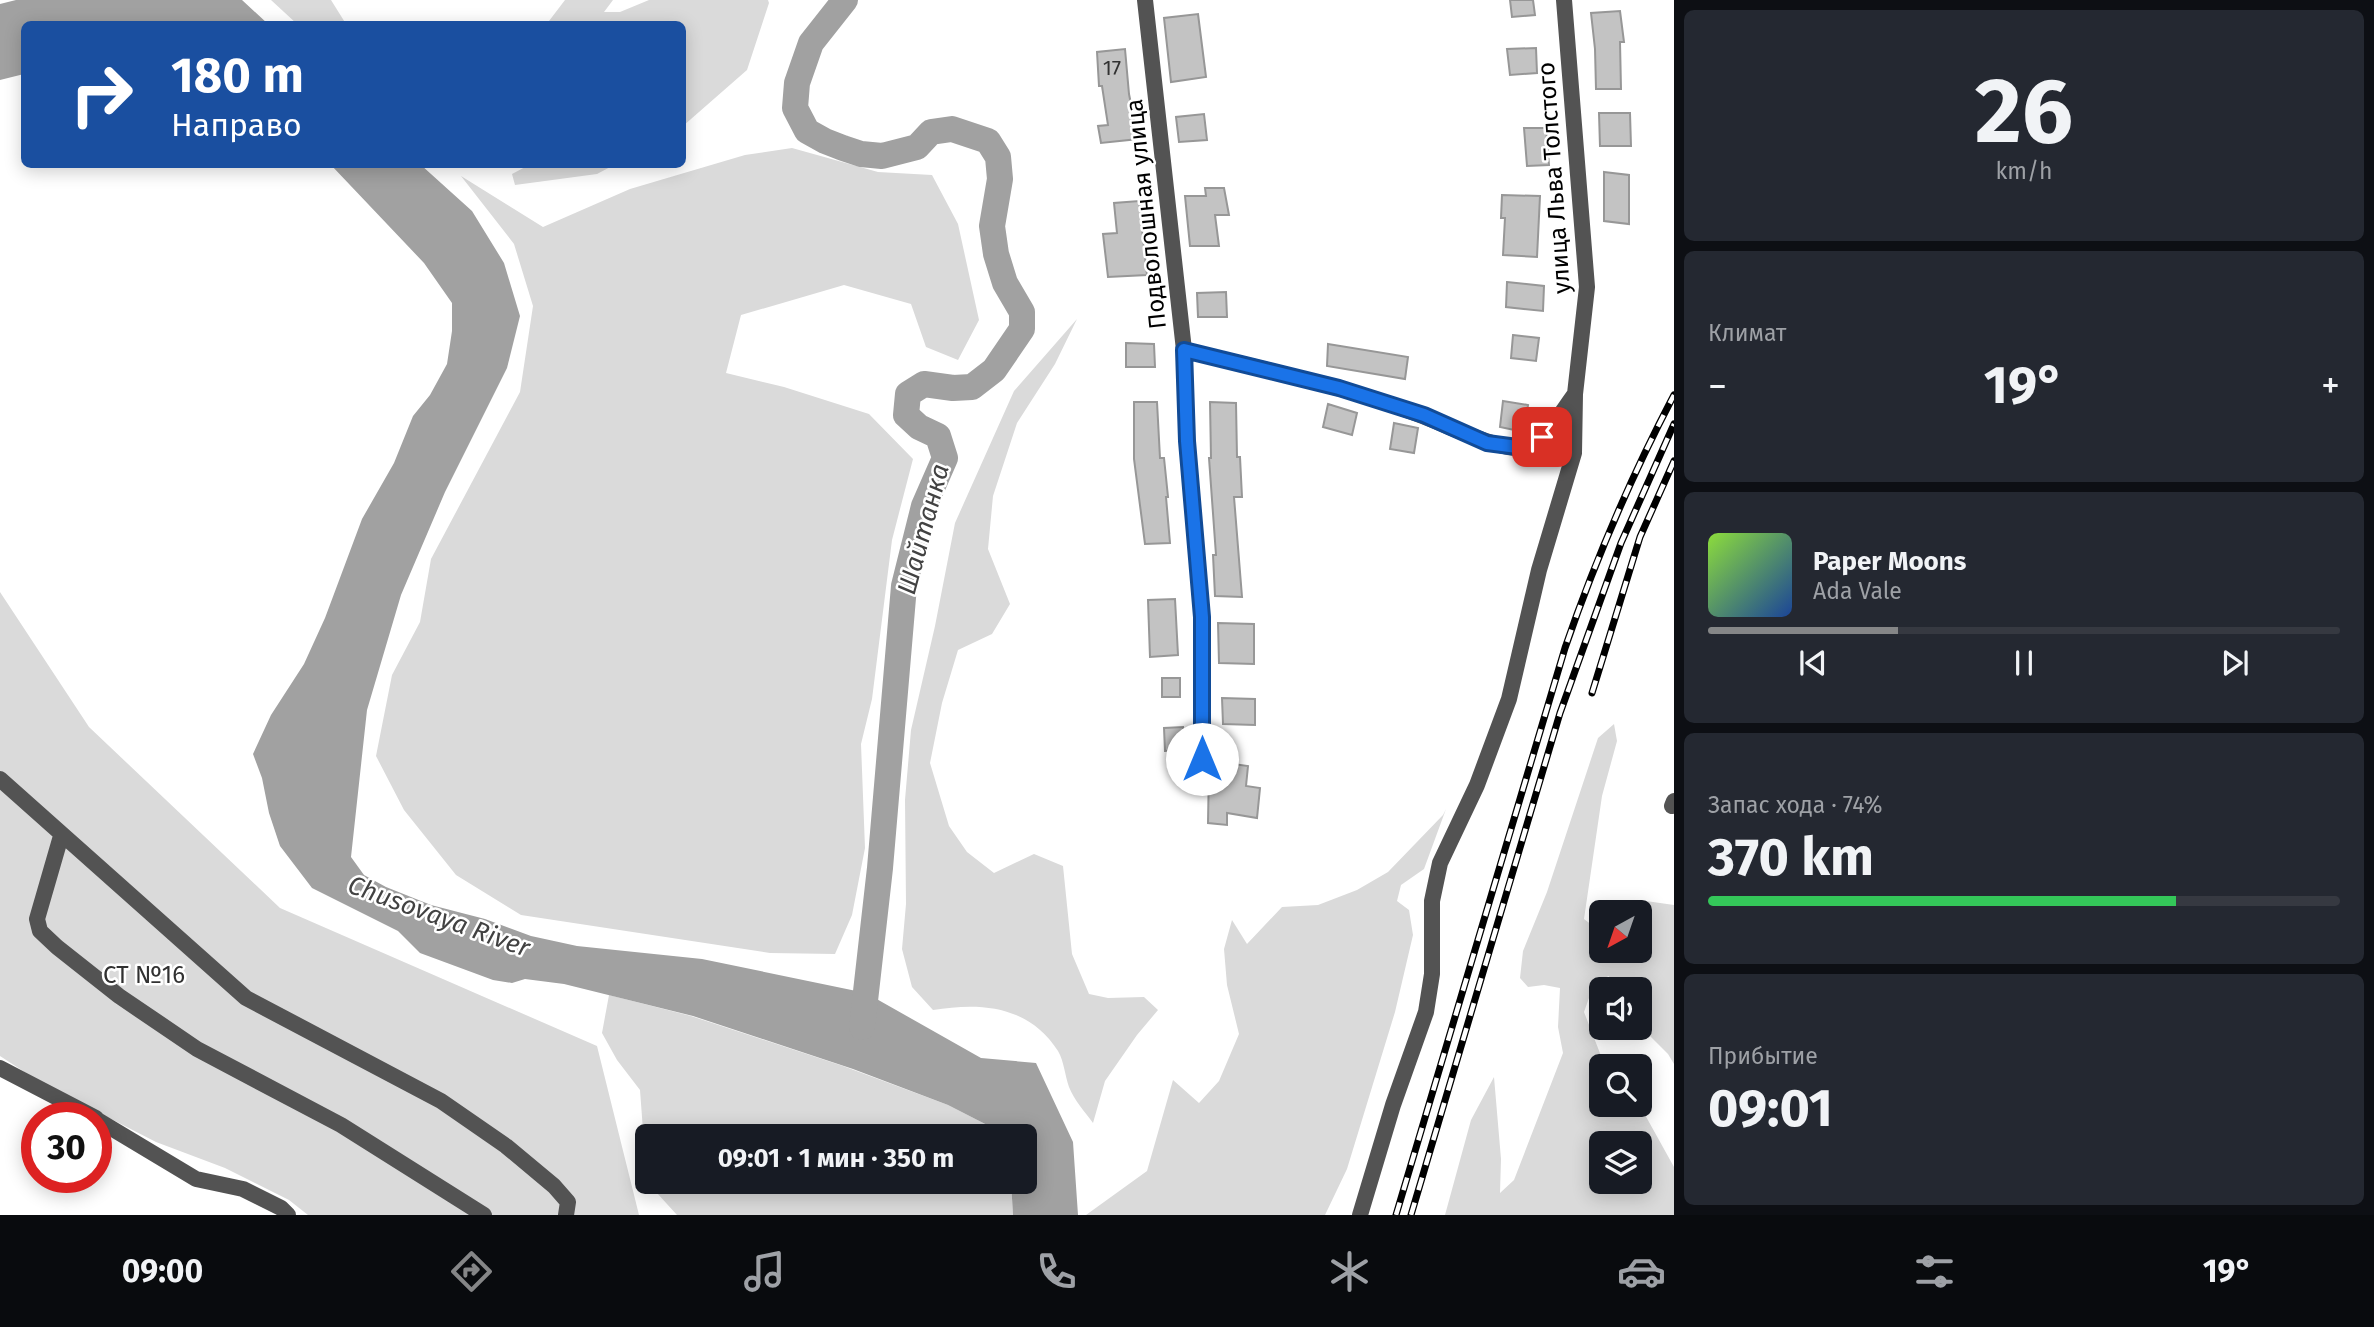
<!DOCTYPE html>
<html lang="ru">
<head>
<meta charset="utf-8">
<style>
  body { margin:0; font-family:"Fira Sans",sans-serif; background:#242831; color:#f1f3f6; height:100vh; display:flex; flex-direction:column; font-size:26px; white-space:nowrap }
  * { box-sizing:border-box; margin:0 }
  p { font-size:23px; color:#9ea1a6 }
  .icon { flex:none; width:38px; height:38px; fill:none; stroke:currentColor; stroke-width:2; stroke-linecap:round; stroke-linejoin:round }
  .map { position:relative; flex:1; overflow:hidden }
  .sheet { display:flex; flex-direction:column; gap:10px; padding:10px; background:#0d0f14; width:700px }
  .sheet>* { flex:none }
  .banner { position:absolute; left:21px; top:21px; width:665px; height:147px; border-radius:10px; box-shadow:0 4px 18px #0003; background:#1a4fa0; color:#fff; overflow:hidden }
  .needle { width:46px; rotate:220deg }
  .tools { position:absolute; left:1589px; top:900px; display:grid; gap:14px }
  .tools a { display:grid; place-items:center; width:63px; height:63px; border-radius:10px; background:#171b24; box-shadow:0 4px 18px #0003; font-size:35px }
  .speed { position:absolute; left:21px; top:1102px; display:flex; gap:14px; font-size:35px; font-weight:700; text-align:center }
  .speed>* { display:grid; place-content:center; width:91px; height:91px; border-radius:50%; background:#171b24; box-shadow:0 4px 18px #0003; line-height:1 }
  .speed .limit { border:10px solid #d22; background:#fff; color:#111 }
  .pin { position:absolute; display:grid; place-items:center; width:60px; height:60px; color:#fff; margin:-30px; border-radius:14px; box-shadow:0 4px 10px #0006 }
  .me { position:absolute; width:77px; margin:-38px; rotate:0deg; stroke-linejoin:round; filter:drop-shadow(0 0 5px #0008) }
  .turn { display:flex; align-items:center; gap:24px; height:147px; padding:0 35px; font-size:32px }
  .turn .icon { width:91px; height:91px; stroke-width:2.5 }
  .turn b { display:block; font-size:49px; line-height:60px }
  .big { font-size:52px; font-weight:700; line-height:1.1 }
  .sheet .card { flex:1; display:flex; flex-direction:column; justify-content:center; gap:10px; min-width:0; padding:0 24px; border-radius:10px; background:#242831 }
  .sheet .dial { align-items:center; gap:0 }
  .dial b { font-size:91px; line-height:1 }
  .song { display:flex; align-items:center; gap:21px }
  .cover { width:84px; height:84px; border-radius:10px; background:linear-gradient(135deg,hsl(90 70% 55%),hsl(220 70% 35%)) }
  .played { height:7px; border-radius:4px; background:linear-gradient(90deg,#858687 30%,#363941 30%) }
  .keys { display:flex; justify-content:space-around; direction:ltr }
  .heat { display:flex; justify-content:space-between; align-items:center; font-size:38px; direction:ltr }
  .charge { height:10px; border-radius:5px; background:linear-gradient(90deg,#34c759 74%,#363941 0) }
  .trip { position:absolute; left:635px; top:1124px; width:402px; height:70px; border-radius:10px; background:#171b24; box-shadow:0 4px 18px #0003; font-weight:700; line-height:70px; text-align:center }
  .tabs { display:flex; height:112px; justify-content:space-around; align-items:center; background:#090b0e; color:#9ea1a6 }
  .tabs .icon { width:49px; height:49px }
  .tabs .current { color:#858687 }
  .tabs b { font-size:32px; color:#f1f3f6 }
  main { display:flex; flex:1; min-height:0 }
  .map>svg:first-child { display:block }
  .green { fill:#dadada; fill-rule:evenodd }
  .water { fill:#a1a1a1 }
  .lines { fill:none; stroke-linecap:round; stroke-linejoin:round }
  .river { stroke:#a1a1a1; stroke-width:26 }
  .building { fill:#c3c3c3; stroke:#979797; stroke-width:2 }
  .minor { stroke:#535353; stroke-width:16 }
  .rail-casing { stroke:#000; stroke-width:7 }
  .rail { stroke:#fff; stroke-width:4.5; stroke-dasharray:13; stroke-linecap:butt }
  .route-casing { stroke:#114b97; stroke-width:18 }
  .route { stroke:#1a73e8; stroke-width:12 }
  .labels { text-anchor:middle; stroke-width:5; stroke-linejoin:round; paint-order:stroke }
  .number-label { font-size:21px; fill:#313131 }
  .street-label { font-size:24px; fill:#000; stroke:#fff }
  .park-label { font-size:24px; fill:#313131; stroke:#fff }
  .water-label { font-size:26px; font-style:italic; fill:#424242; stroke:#fff }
</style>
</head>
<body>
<main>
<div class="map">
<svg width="1674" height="1215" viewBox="0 0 1674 1215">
  <rect width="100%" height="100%" fill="#fff"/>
  <path class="green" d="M 271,0 L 331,0 L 346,24 L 297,24 Z
    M 565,0 L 613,0 L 604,12 L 620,12 L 649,0 L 768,0 L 769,3 L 747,70 L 683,126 L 682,24 L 541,24 L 549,21 Z
    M 792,148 L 878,172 L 932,175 L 958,224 L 979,320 L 958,360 L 926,347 L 911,304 L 844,285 L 741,315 L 726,373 L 784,387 L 869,414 L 913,459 L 892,540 L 872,699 L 861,744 L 865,848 L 852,915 L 835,954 L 770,953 L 521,915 L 456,875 L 404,810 L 376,756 L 392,675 L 420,622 L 431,559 L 520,392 L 533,306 L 514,244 L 461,176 L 543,227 L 630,189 L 745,155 Z
    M 529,165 L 529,164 L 614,165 L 597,174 L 515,185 L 512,174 Z
    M 1077,319 L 1055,364 L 1017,423 L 993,496 L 988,549 L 1010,604 L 992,634 L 958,650 L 942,703 L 930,763 L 949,826 L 967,852 L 994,873 L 1034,854 L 1063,866 L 1072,954 L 1089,994 L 1108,998 L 1144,997 L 1158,1010 L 1137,1035 L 1105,1081 L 1093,1123 C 1085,1112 1074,1100 1069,1087 C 1065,1076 1064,1061 1058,1051 C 1029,1006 982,1002 933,1010 L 912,987 L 902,949 L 906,904 L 905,800 L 911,730 L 935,626 L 955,523 L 1014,391 Z
    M 0,592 L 89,727 L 280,908 L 597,1046 L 639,1215 L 308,1215 L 289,1200 L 225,1168 L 156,1142 L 43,1084 L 0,1056 Z
    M 1614,724 L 1617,741 L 1602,796 L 1584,919 L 1601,932 L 1601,950 L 1640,950 L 1640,912 L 1635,912 L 1639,900 L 1674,905 L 1674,1064 L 1668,1054 L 1642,1028 L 1627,1028 L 1640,1027 L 1640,989 L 1612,989 L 1609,976 L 1595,981 L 1584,1012 L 1603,1061 L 1608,1066 L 1601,1066 L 1601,1104 L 1639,1104 L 1674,1167 L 1674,1215 L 1445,1215 L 1471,1120 L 1494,1077 L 1501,1159 L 1500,1193 L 1514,1180 L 1563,1053 L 1558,1027 L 1560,988 L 1544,985 L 1528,987 L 1520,978 L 1523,951 L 1547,892 L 1598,738 ZM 1601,1143 L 1640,1143 L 1640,1181 L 1601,1181 Z
    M 1446,809 L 1424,869 L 1401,885 L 1397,901 L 1409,910 L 1413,935 L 1395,1012 L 1347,1169 L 1325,1215 L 1086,1215 L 1147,1171 L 1173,1080 L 1199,1103 L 1219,1081 L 1239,1034 L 1227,985 L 1224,949 L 1232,920 L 1247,944 L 1282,907 L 1318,905 L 1357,890 L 1388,872 L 1443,815 Z
    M 609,995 L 691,1016 L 843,1066 L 948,1105 L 991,1127 L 995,1136 L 648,1136 L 647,1157 L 644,1144 L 640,1090 L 617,1060 L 602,1033 Z
    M 654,1181 L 1011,1181 L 1013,1215 L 677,1215 L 657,1193 Z"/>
  <path class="water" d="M 16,0 L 242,0 L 268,24 L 24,24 L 24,74 L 0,80 L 0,4 Z
    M 331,165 L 421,165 L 472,211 L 504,263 L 520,316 L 507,368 L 445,492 L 401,595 L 367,710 L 351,857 L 364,875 L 386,887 L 431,905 L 485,919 L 531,936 L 577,946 L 702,959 L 866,993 L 981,1058 L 1036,1063 L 1073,1142 L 1078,1215 L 1013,1215 L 1011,1181 L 1026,1181 L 1026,1136 L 995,1136 L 991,1127 L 948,1105 L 853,1069 L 693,1016 L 564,984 L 525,979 L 512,983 L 493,980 L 420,953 L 398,931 L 312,888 L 280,846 L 269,813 L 262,778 L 253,754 L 271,715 L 304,664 L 325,618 L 362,519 L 394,463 L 413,416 L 430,395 L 447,364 L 452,331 L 452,303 L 424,263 Z"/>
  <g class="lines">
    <path class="river" d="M 845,0 L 811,43 L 797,83 L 795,108 L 807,131 L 825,141 L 843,148 L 861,154 L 882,156 L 917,147 L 931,132 L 952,129 L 988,141 L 998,157 L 1000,179 L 992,226 L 996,254 L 1005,283 L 1022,312 L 1022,329 L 994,370 L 972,387 L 953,388 L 924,384 L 908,394 L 906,415 L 919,427 L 938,436 L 945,458 L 924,506 L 904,586 L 880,868 L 862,1027"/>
  </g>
  <path class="building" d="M 1510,0 L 1533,0 L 1535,15 L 1512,17 Z
    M 1620,11 L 1624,42 L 1620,42 L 1621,89 L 1596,89 L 1595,49 L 1591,13 Z
    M 1198,14 L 1206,77 L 1171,82 L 1164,18 Z
    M 1536,48 L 1537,73 L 1510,75 L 1507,49 Z
    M 1125,49 L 1129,94 L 1138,139 L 1101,143 L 1098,126 L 1108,125 L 1102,86 L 1099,86 L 1097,52 Z
    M 1599,113 L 1630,113 L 1631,146 L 1600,146 Z
    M 1204,114 L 1207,140 L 1179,142 L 1176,117 Z
    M 1524,128 L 1546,128 L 1549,165 L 1527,166 Z
    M 1604,172 L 1629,175 L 1629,224 L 1604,221 Z
    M 1205,188 L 1224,188 L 1229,215 L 1215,215 L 1219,246 L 1190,246 L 1185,196 L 1206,196 Z
    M 1502,195 L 1540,196 L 1537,257 L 1503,255 L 1505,218 L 1501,218 Z
    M 1139,201 L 1147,275 L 1108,277 L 1103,234 L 1117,233 L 1114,203 Z
    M 1507,282 L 1544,286 L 1543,311 L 1506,307 Z
    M 1226,292 L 1227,317 L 1198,317 L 1197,293 Z
    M 1513,335 L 1539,338 L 1536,361 L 1511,358 Z
    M 1126,343 L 1154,344 L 1155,367 L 1126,367 Z
    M 1328,344 L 1408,357 L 1405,379 L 1327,366 Z
    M 1503,401 L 1528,405 L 1524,432 L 1500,427 Z
    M 1134,402 L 1157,402 L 1160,458 L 1164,458 L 1168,497 L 1166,497 L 1170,543 L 1145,544 L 1134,459 Z
    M 1210,402 L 1236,403 L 1237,457 L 1240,457 L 1242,497 L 1234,497 L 1242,597 L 1215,596 L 1213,555 L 1216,555 L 1209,458 L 1211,458 Z
    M 1328,404 L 1357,413 L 1352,435 L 1323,427 Z
    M 1394,423 L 1418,428 L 1414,453 L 1390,449 Z
    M 1175,599 L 1178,655 L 1150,657 L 1148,600 Z
    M 1218,623 L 1254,624 L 1254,664 L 1219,663 Z
    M 1162,678 L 1180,678 L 1180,697 L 1162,697 Z
    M 1222,698 L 1255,699 L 1255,725 L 1223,724 Z
    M 1183,727 L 1183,750 L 1165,751 L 1164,728 Z
    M 1212,761 L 1248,766 L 1246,786 L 1260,788 L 1257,818 L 1227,813 L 1227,825 L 1208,823 L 1209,766 Z"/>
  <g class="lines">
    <path class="minor" d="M 1145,0 L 1184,350 L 1187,441 L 1202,617 L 1202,759
      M 1184,350 C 1273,372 1365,390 1449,427 C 1466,434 1514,454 1531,447 C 1544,442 1565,407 1575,394
      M 0,779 L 246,998 L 441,1101 L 506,1146 L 554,1186 L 568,1202 L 566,1215
      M 1672,806 L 1674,801
      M 61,836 L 37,919 L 40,931 L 57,947 L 119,996 L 197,1049 L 341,1125 L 484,1215
      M 0,1068 L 96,1118
      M 96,1119 L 196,1179 L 243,1189 L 281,1208 L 288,1215
      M 1360,1215 L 1393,1105 L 1426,1012 L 1432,974 L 1432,901 L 1440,863 L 1477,785 L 1509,699 L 1539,570 L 1574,453 L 1575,394 L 1587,287 L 1564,0"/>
    <g class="rail-casing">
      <path id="rail" d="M 1592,693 L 1640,537 L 1674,461
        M 1396,1215 L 1565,648 C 1595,561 1631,477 1674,395
        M 1411,1215 L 1560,713 L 1621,543 L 1674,424"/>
    </g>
    <use href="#rail" class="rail"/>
  </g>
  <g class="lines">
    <g class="route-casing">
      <path id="route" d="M 1202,759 L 1202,617 L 1187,441 L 1184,350 L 1339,388 L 1424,415 L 1487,443 L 1525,448 L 1532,447 L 1542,437"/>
    </g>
    <use href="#route" class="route"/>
  </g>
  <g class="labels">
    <g class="number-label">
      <text x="1112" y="75">17</text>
    </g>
    <g class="street-label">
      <text transform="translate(1554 178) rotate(-94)" y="8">улица Льва Толстого</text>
      <text transform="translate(1146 214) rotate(-96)" y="8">Подволошная улица</text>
    </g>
    <g class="park-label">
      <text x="144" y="983">СТ №16</text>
    </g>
    <g class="water-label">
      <text transform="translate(923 529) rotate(-75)" y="9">Шайтанка</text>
      <text transform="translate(439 916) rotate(20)" y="9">Chusovaya River</text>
    </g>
  </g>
</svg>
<div class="tools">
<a><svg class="needle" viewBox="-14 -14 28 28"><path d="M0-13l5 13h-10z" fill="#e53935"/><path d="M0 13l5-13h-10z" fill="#9ea1a6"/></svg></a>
<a><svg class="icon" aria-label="sound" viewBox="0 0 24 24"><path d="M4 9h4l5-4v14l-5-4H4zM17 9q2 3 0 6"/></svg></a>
<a><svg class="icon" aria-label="search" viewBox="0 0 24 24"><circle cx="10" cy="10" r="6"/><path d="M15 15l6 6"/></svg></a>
<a><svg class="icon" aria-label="layers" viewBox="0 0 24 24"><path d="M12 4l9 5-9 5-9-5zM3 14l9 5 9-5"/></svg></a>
</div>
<div class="speed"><div class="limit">30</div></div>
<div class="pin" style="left:1542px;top:437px;background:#d93025"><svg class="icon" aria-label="arrive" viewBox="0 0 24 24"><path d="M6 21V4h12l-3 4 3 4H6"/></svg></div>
<svg class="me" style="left:1202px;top:759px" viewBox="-20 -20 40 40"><circle r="19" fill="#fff"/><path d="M0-13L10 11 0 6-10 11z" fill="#1a73e8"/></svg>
<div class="trip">09:01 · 1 мин · 350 m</div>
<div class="banner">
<div class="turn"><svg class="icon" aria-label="right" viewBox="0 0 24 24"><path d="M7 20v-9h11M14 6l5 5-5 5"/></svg><div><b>180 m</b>Направо</div></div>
</div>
</div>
<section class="sheet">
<div class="card dial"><b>26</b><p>km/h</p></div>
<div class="card"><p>Климат</p>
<div class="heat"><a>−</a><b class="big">19°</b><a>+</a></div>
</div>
<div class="card">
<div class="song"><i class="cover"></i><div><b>Paper Moons</b><p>Ada Vale</p></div></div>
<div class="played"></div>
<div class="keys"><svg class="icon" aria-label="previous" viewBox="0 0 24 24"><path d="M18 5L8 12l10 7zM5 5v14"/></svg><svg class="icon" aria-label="pause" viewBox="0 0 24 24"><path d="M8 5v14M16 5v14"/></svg><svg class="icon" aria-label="next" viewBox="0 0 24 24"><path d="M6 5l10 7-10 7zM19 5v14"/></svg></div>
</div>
<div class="card"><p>Запас хода · 74%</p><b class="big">370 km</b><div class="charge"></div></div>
<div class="card"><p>Прибытие</p><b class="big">09:01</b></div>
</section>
</main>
<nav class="tabs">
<b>09:00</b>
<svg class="icon current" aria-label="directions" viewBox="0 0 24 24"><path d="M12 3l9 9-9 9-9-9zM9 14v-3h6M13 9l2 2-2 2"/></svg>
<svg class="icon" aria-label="music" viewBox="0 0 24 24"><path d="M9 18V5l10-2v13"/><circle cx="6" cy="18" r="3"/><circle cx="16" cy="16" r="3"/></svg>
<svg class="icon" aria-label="phone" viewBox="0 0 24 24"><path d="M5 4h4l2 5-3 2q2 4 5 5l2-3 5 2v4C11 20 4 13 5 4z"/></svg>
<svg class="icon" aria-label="climate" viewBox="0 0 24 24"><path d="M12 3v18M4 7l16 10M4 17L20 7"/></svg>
<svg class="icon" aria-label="car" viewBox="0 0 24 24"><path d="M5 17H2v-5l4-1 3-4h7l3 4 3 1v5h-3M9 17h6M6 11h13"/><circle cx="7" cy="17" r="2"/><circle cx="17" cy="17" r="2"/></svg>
<svg class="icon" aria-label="filters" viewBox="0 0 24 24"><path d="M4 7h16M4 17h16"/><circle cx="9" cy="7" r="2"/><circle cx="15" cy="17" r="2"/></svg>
<b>19°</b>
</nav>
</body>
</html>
